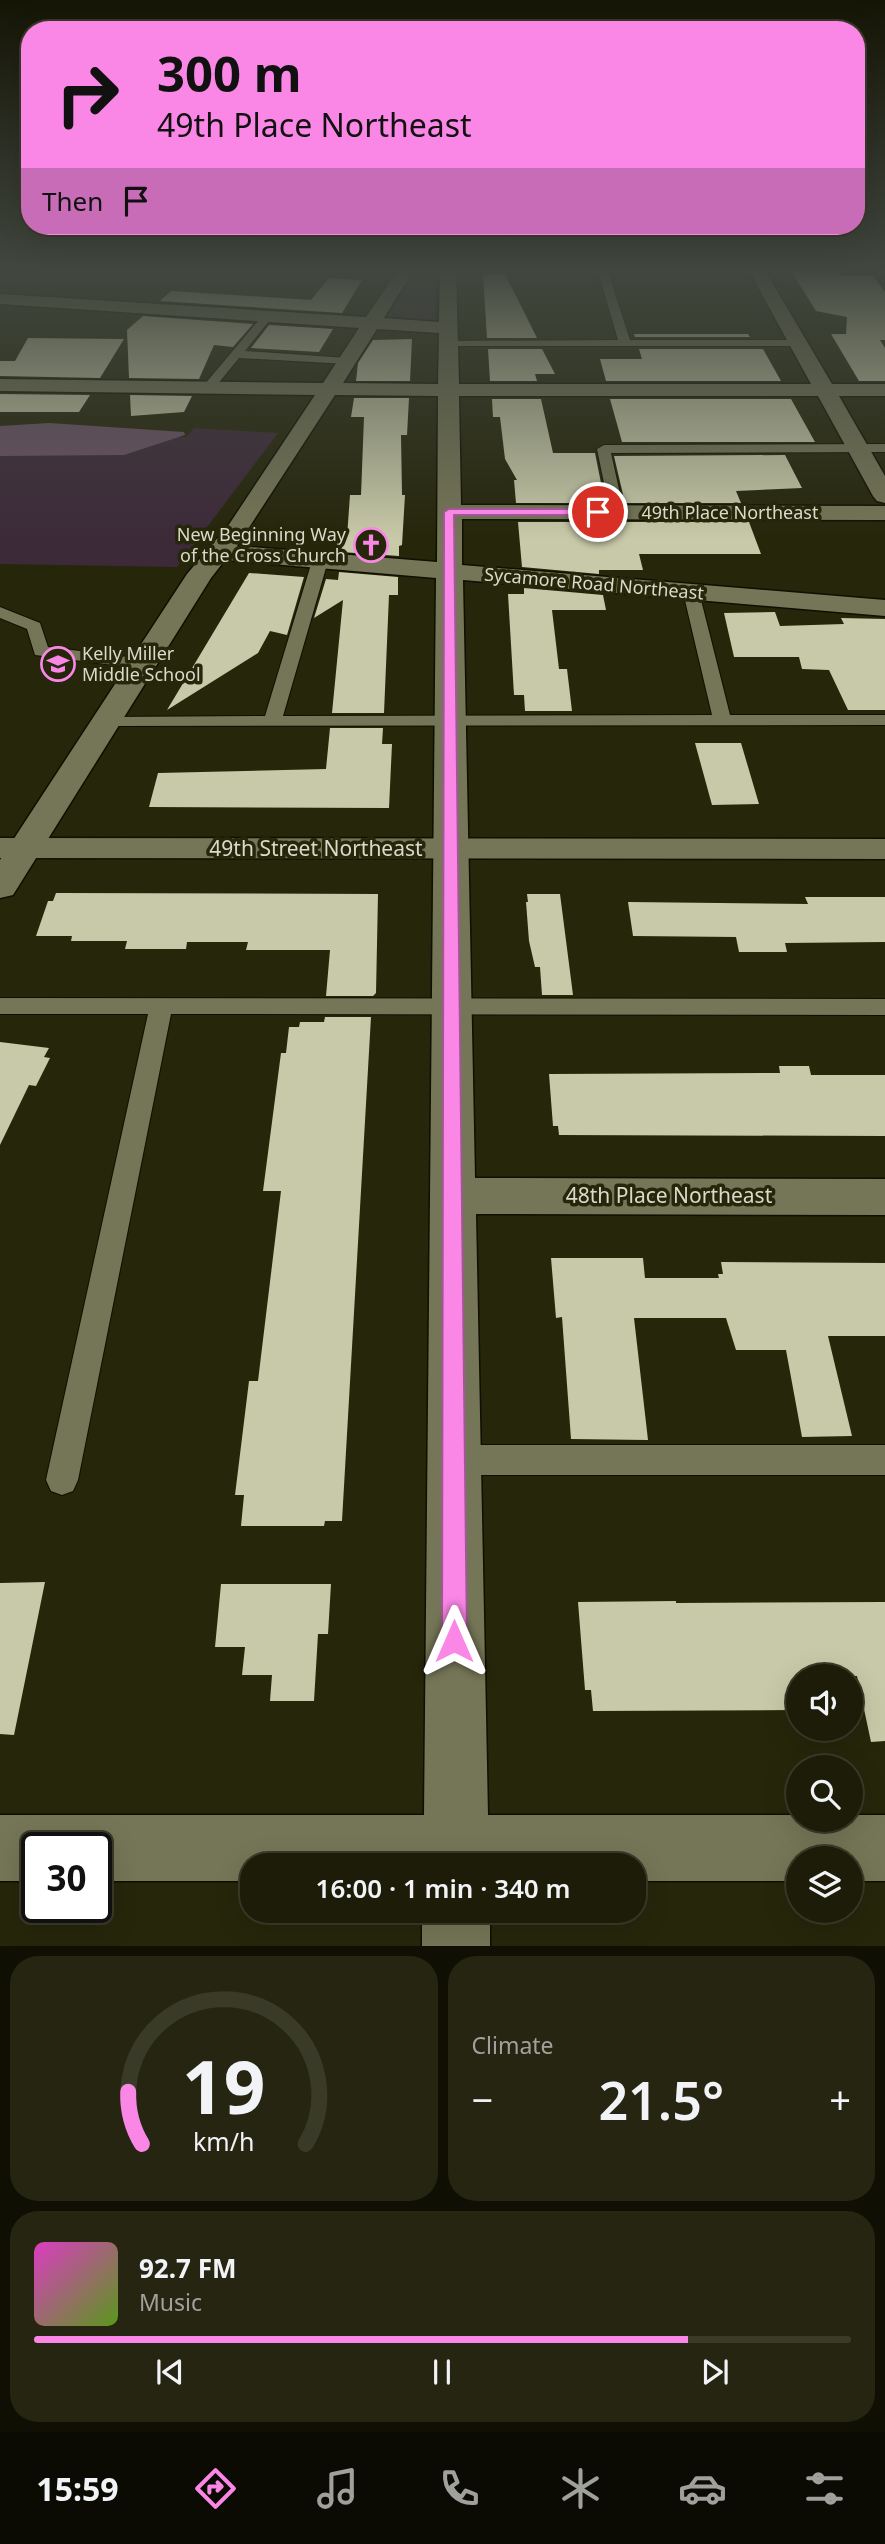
<!DOCTYPE html>
<html lang="en">
<head>
<meta charset="utf-8">
<style>
  body { margin:0; font-family:"Noto Sans",sans-serif; background:#252512; color:#f1f3f6; height:100vh; display:flex; flex-direction:column; font-size:26px; white-space:nowrap }
  * { box-sizing:border-box; margin:0 }
  p { font-size:23px; color:#a0a19c }
  .icon { flex:none; width:38px; height:38px; fill:none; stroke:currentColor; stroke-width:2; stroke-linecap:round; stroke-linejoin:round }
  .map { position:relative; height:1946px; overflow:hidden }
  .details { display:flex; flex-direction:column; gap:10px; padding:10px; background:#0f0f04; flex:1 }
  .details>* { flex:none }
  .top-card { position:absolute; left:21px; top:21px; width:844px; height:214px; border-radius:28px; box-shadow:0 7px 28px #0002,0 0 0 2px #3a3a29; background:#fa87e6; color:#111; overflow:hidden }
  .controls { position:absolute; left:786px; top:1664px; display:grid; gap:14px }
  .controls a { display:grid; place-items:center; width:77px; height:77px; border-radius:50%; background:#1c1c08; box-shadow:0 7px 28px #0002,0 0 0 2px #3a3a29; font-size:35px }
  .speed { position:absolute; left:21px; top:1832px; display:flex; gap:14px; font-size:35px; font-weight:700; text-align:center }
  .speed>* { display:grid; place-content:center; width:91px; height:91px; border-radius:50%; background:#1c1c08; box-shadow:0 7px 28px #0002,0 0 0 2px #3a3a29; line-height:1 }
  .speed .limit { border:4px solid #111; border-radius:10px; background:#fff; color:#111 }
  .pin { position:absolute; display:grid; place-items:center; width:60px; height:60px; color:#fff; margin:-30px; border:4px solid #fff; border-radius:50%; box-shadow:0 2px 7px #0007 }
  .me { position:absolute; width:77px; margin:-38px; rotate:0deg; stroke-linejoin:round; filter:drop-shadow(0 0 5px #0008) }
  .turn { display:flex; align-items:center; gap:24px; height:147px; padding:0 21px; font-size:32px }
  .turn .icon { width:91px; height:91px; stroke-width:2.5 }
  .turn b { display:block; font-size:49px; line-height:60px }
  .then { display:flex; align-items:center; height:66px; padding:0 21px; background:#0003; gap:14px; font-size:26px }
  .big { font-size:52px; font-weight:600; line-height:1.1 }
  .details .widget { flex:1; display:flex; flex-direction:column; justify-content:center; gap:10px; min-width:0; padding:0 24px; border-radius:28px; background:#252512 }
  .details .dial { align-items:center; gap:0 }
  .dial svg { height:182px; overflow:visible; fill:none; stroke:#3a3a29; stroke-width:7; stroke-linecap:round; text-anchor:middle }
  .dial text { fill:#f1f3f6; stroke:none }
  .song { display:flex; align-items:center; gap:21px }
  .cover { width:84px; height:84px; border-radius:10px; background:linear-gradient(135deg,hsl(310 70% 55%),hsl(90 70% 35%)) }
  .played { height:7px; border-radius:4px; background:linear-gradient(90deg,#fa87e6 80%,#3a3a29 80%) }
  .keys { display:flex; justify-content:space-around; direction:ltr }
  .heat { display:flex; justify-content:space-between; align-items:center; font-size:38px; direction:ltr }
  .details .tiles { flex:1; display:grid; gap:10px; grid-template-columns:1fr 1fr }
  .widget:last-child { grid-column:span 2 }
  .trip { position:absolute; left:240px; top:1853px; width:406px; height:70px; border-radius:28px; background:#1c1c08; box-shadow:0 7px 28px #0002,0 0 0 2px #3a3a29; font-weight:600; line-height:70px; text-align:center }
  .dock { display:flex; height:112px; justify-content:space-around; align-items:center; background:#0b0b03; color:#a0a19c }
  .dock .icon { width:49px; height:49px }
  .dock .on { color:#fa87e6 }
  .dock b { font-size:32px; color:#f1f3f6 }
  .map>svg:first-child { display:block }
  .green { fill:#3d2a39 }
  .forest { fill:#6c5367 }
  .building { fill:#c8c9a8 }
  .lines { fill:none; stroke-linecap:round; stroke-linejoin:round }
  .service-casing { stroke:#100f00; stroke-width:2 }
  .minor-casing { stroke:#100f00; stroke-width:3 }
  .tertiary-casing { stroke:#100f00; stroke-width:3 }
  .service { fill:#757557; fill-rule:evenodd }
  .minor { fill:#757557; fill-rule:evenodd }
  .tertiary { fill:#757557; fill-rule:evenodd }
  .route { fill:#fa87e6; stroke:#a25896; stroke-width:2 }
  .labels { text-anchor:middle; stroke-width:7; stroke-linejoin:round; paint-order:stroke }
  .far-street-label { font-size:18px; fill:#dadaca; stroke:#26260b }
  .far-poi-label { font-size:18px; fill:#dadaca; stroke:#26260b; text-anchor:end }
  .street-label { font-size:21px; fill:#dadaca; stroke:#26260b }
</style>
</head>
<body>
<div class="map">
<svg width="885" height="1946" viewBox="0 0 885 1946">
  <rect width="100%" height="100%" fill="#26260b"/>
  <path class="green" d="M 418,267 L 436,267 L 435,319 L 421,321 L 387,318 L 386,316 Z
    M 0,427 L 186,437 L 194,428 L 278,433 L 177,567 L 0,564 Z"/>
  <path class="forest" d="M 49,423 L 184,432 L 185,435 L 124,455 L 0,456 L 0,426 Z"/>
  <path class="building" d="M 790,269 L 835,269 L 840,276 L 873,276 L 885,292 L 885,340 L 880,340 L 885,348 L 885,381 L 859,381 L 831,334 L 846,334 L 847,317 L 816,311 Z
    M 483,274 L 505,274 L 537,338 L 487,338 Z
    M 329,278 L 362,280 L 342,313 L 160,301 L 171,291 L 311,300 Z
    M 143,316 L 253,324 L 233,347 L 214,345 L 199,379 L 129,378 L 127,330 Z
    M 269,325 L 333,329 L 319,352 L 251,348 Z
    M 634,334 L 748,334 L 750,337 L 635,337 Z
    M 28,338 L 124,339 L 100,378 L 0,376 L 0,361 L 15,361 Z
    M 412,339 L 410,381 L 356,381 L 358,363 L 373,340 Z
    M 488,349 L 542,349 L 555,374 L 535,374 L 537,381 L 490,381 Z
    M 639,349 L 763,349 L 781,381 L 606,381 L 600,359 L 642,359 Z
    M 0,394 L 90,395 L 79,412 L 0,412 Z
    M 130,395 L 192,396 L 184,412 L 131,416 Z
    M 354,398 L 409,398 L 407,435 L 401,435 L 402,495 L 405,495 L 402,545 L 399,546 L 399,556 L 341,552 L 343,537 L 347,537 L 350,495 L 361,495 L 364,417 L 351,417 Z
    M 492,399 L 541,399 L 553,453 L 595,453 L 605,503 L 516,503 L 514,480 L 517,480 L 505,459 L 500,417 L 493,417 Z
    M 610,399 L 791,399 L 815,442 L 622,442 Z
    M 785,455 L 802,488 L 736,491 L 741,503 L 625,503 L 614,456 Z
    M 518,522 L 749,522 L 761,554 L 639,554 L 643,570 L 599,570 L 599,574 L 522,567 Z
    M 339,572 L 398,577 L 398,595 L 389,595 L 384,713 L 332,713 L 343,600 L 314,618 L 326,579 L 338,580 Z
    M 249,573 L 304,577 L 287,635 L 270,631 L 258,653 L 167,710 Z
    M 524,588 L 603,595 L 606,610 L 552,610 L 559,669 L 567,669 L 572,711 L 525,711 L 524,695 L 514,695 L 508,594 L 524,594 Z
    M 775,612 L 780,626 L 844,624 L 841,618 L 885,619 L 885,710 L 848,710 L 829,670 L 802,669 L 799,657 L 734,657 L 724,613 Z
    M 330,728 L 383,728 L 382,744 L 392,744 L 389,808 L 149,807 L 158,773 L 326,769 Z
    M 695,743 L 741,743 L 759,804 L 712,805 Z
    M 56,893 L 378,894 L 376,993 L 373,996 L 326,996 L 330,950 L 246,950 L 248,942 L 187,942 L 186,949 L 125,949 L 127,941 L 71,941 L 72,936 L 36,936 L 48,901 L 53,901 Z
    M 527,894 L 560,894 L 573,995 L 542,995 L 540,967 L 535,967 L 529,941 L 526,902 L 528,902 Z
    M 805,897 L 885,897 L 885,942 L 785,943 L 787,952 L 739,952 L 736,937 L 633,936 L 628,902 L 808,904 Z
    M 325,1017 L 371,1017 L 342,1521 L 325,1521 L 324,1526 L 241,1526 L 244,1495 L 235,1495 L 249,1381 L 258,1381 L 281,1191 L 263,1191 L 281,1053 L 286,1053 L 289,1027 L 299,1027 L 300,1022 L 324,1022 Z
    M 0,1042 L 49,1048 L 44,1057 L 50,1058 L 36,1086 L 29,1085 L 0,1145 Z
    M 779,1066 L 809,1066 L 811,1075 L 885,1075 L 885,1136 L 559,1135 L 558,1126 L 553,1126 L 549,1074 L 780,1073 Z
    M 551,1258 L 643,1258 L 645,1278 L 719,1278 L 718,1274 L 723,1274 L 721,1262 L 885,1263 L 885,1336 L 828,1336 L 852,1436 L 802,1437 L 786,1350 L 736,1350 L 726,1318 L 634,1318 L 648,1440 L 571,1439 L 562,1317 L 556,1318 Z
    M 45,1582 L 14,1735 L 0,1734 L 0,1583 Z
    M 221,1584 L 331,1584 L 328,1634 L 318,1634 L 314,1701 L 270,1701 L 272,1675 L 242,1675 L 245,1647 L 215,1647 Z
    M 676,1601 L 676,1603 L 885,1602 L 885,1741 L 871,1742 L 857,1676 L 798,1676 L 798,1710 L 593,1711 L 591,1690 L 585,1690 L 578,1602 Z"/>
  <g class="lines">
    <g class="service-casing">
      <path id="service" d="M 399,267 L 413,267 L 408,270 Z
        M 444,267 L 758,267 L 761,269 L 756,272 L 608,272 L 630,340 L 798,340 L 804,343 L 798,346 L 448,346 L 444,345 L 444,341 L 618,340 L 598,271 L 448,271 Z
        M 877,267 L 885,267 L 885,274 L 881,273 Z
        M 268,313 L 273,316 L 245,351 L 347,358 L 353,361 L 347,364 L 239,358 L 212,391 L 204,391 L 204,385 L 264,314 Z
        M 885,444 L 885,452 L 611,453 L 624,512 L 617,516 L 610,512 L 597,449 L 604,445 Z
        M 320,556 L 328,561 L 283,716 L 712,715 L 683,592 L 691,587 L 699,592 L 730,715 L 885,715 L 885,725 L 101,726 L 98,722 L 101,718 L 107,717 L 265,716 L 312,561 Z
        M 0,607 L 40,623 L 48,647 L 144,659 L 153,664 L 144,669 L 35,655 L 27,629 L 0,618 Z
        M 0,998 L 885,999 L 885,1015 L 171,1014 L 78,1480 L 73,1491 L 62,1495 L 51,1491 L 46,1480 L 148,1014 L 0,1014 Z
        M 453,1445 L 885,1445 L 885,1475 L 453,1475 L 442,1470 L 437,1460 L 442,1450 Z"/>
    </g>
    <g class="minor-casing">
      <path id="minor" d="M 400,267 L 416,267 L 384,318 L 439,322 L 440,267 L 456,267 L 459,384 L 811,384 L 747,267 L 763,267 L 832,384 L 885,384 L 885,396 L 839,396 L 885,476 L 885,503 L 877,501 L 873,496 L 818,396 L 459,396 L 461,505 L 885,506 L 885,520 L 462,519 L 462,565 L 885,600 L 885,616 L 463,580 L 475,1178 L 885,1179 L 885,1215 L 476,1214 L 488,1815 L 798,1815 L 798,1820 L 850,1820 L 850,1815 L 885,1815 L 885,1881 L 850,1881 L 850,1858 L 798,1858 L 798,1881 L 634,1881 L 634,1866 L 252,1866 L 252,1881 L 96,1881 L 96,1848 L 37,1848 L 37,1881 L 0,1881 L 0,1815 L 424,1815 L 436,578 L 225,560 L 211,578 L 13,895 L 0,898 L 0,860 L 187,574 L 230,523 L 315,395 L 0,391 L 0,379 L 323,383 L 359,328 L 0,304 L 0,294 L 366,317 ZM 377,329 L 439,333 L 438,384 L 343,383 ZM 335,395 L 438,396 L 437,562 L 237,546 Z
        M 422,1911 L 490,1911 L 490,1946 L 422,1946 Z"/>
    </g>
    <g class="tertiary-casing">
      <path id="tertiary" d="M 0,838 L 885,839 L 885,859 L 0,858 Z"/>
    </g>
    <use href="#service" class="service"/>
    <use href="#minor" class="minor"/>
    <use href="#tertiary" class="tertiary"/>
  </g>
  <linearGradient id="sky" x2="0" y2="1"><stop stop-color="#151506"/><stop offset="0.5" stop-color="#41473f"/><stop offset="1" stop-color="#41473f" stop-opacity="0"/></linearGradient>
  <rect width="885" height="539" fill="url(#sky)"/>
  <path class="route" d="M 598,509 L 603,512 L 602,515 L 454,515 L 467,1641 L 463,1649 L 454,1653 L 446,1649 L 442,1641 L 444,512 L 449,509 Z"/>
  <defs>
    <g id="church-ring" transform="scale(1.75)"><circle r="9.5" fill="#26260b" stroke="#fa87e6" stroke-width="1.5"/><path d="M-1.2-6h2.4v3.5h3.3v2.4h-3.3V6h-2.4V-.1h-3.3v-2.4h3.3Z" fill="#fa87e6"/></g>
    <g id="school-ring" transform="scale(1.75)"><circle r="9.5" fill="#26260b" stroke="#fa87e6" stroke-width="1.5"/><path d="M0-5L7-2L0 1L-7-2ZM-4 1L0 2.5L4 1V4Q0 6-4 4Z" fill="#fa87e6"/></g>
  </defs>
  <g fill-rule="evenodd">
    <use href="#church-ring" x="371" y="545"/>
    <use href="#school-ring" x="58" y="664"/>
  </g>
  <g class="labels">
    <g class="far-street-label">
      <text x="730" y="519">49th Place Northeast</text>
      <text transform="translate(594 584) rotate(5)" y="6">Sycamore Road Northeast</text>
    </g>
    <g class="far-poi-label">
      <text x="346" y="541">New Beginning Way<tspan x="346" dy="21">of the Cross Church</tspan></text>
      <text x="82" y="660" text-anchor="start">Kelly Miller<tspan x="82" dy="21">Middle School</tspan></text>
    </g>
    <g class="street-label">
      <text x="316" y="856">49th Street Northeast</text>
      <text x="669" y="1203">48th Place Northeast</text>
    </g>
  </g>
</svg>
<div class="controls">
<a><svg class="icon" aria-label="sound" viewBox="0 0 24 24"><path d="M4 9h4l5-4v14l-5-4H4zM17 9q2 3 0 6"/></svg></a>
<a><svg class="icon" aria-label="search" viewBox="0 0 24 24"><circle cx="10" cy="10" r="6"/><path d="M15 15l6 6"/></svg></a>
<a><svg class="icon" aria-label="layers" viewBox="0 0 24 24"><path d="M12 4l9 5-9 5-9-5zM3 14l9 5 9-5"/></svg></a>
</div>
<div class="speed"><div class="limit">30</div></div>
<div class="pin" style="left:598px;top:512px;background:#d93025"><svg class="icon" aria-label="arrive" viewBox="0 0 24 24"><path d="M6 21V4h12l-3 4 3 4H6"/></svg></div>
<svg class="me" style="left:454px;top:1641px" viewBox="-20 -20 40 40"><path d="M0-17L14 15 0 8-14 15z" fill="#fa87e6" stroke="#fff" stroke-width="4"/></svg>
<div class="trip">16:00 · 1 min · 340 m</div>
<div class="top-card">
<div class="turn"><svg class="icon" aria-label="right" viewBox="0 0 24 24"><path d="M7 20v-9h11M14 6l5 5-5 5"/></svg><div><b>300 m</b>49th Place Northeast</div></div>
<div class="then">Then<svg class="icon" aria-label="arrive" viewBox="0 0 24 24"><path d="M6 21V4h12l-3 4 3 4H6"/></svg></div>
</div>
</div>
<section class="details">
<div class="tiles">
<div class="widget dial"><svg viewBox="0 0 100 80">
<path d="M14 69A42 42 0 1 1 86 69"/>
<path d="M14 69A42 42 0 0 1 8 46" stroke="#fa87e6"/>
<text x="50" y="56" font-size="32" font-weight="700">19</text>
<text x="50" y="72" font-size="11">km/h</text>
</svg></div>
<div class="widget"><p>Climate</p>
<div class="heat"><a>−</a><b class="big">21.5°</b><a>+</a></div>
</div>
<div class="widget">
<div class="song"><i class="cover"></i><div><b>92.7 FM</b><p>Music</p></div></div>
<div class="played"></div>
<div class="keys"><svg class="icon" aria-label="previous" viewBox="0 0 24 24"><path d="M18 5L8 12l10 7zM5 5v14"/></svg><svg class="icon" aria-label="pause" viewBox="0 0 24 24"><path d="M8 5v14M16 5v14"/></svg><svg class="icon" aria-label="next" viewBox="0 0 24 24"><path d="M6 5l10 7-10 7zM19 5v14"/></svg></div>
</div>
</div>
</section>
<nav class="dock">
<b>15:59</b>
<svg class="icon on" aria-label="directions" viewBox="0 0 24 24"><path d="M12 3l9 9-9 9-9-9zM9 14v-3h6M13 9l2 2-2 2"/></svg>
<svg class="icon" aria-label="music" viewBox="0 0 24 24"><path d="M9 18V5l10-2v13"/><circle cx="6" cy="18" r="3"/><circle cx="16" cy="16" r="3"/></svg>
<svg class="icon" aria-label="phone" viewBox="0 0 24 24"><path d="M5 4h4l2 5-3 2q2 4 5 5l2-3 5 2v4C11 20 4 13 5 4z"/></svg>
<svg class="icon" aria-label="climate" viewBox="0 0 24 24"><path d="M12 3v18M4 7l16 10M4 17L20 7"/></svg>
<svg class="icon" aria-label="car" viewBox="0 0 24 24"><path d="M5 17H2v-5l4-1 3-4h7l3 4 3 1v5h-3M9 17h6M6 11h13"/><circle cx="7" cy="17" r="2"/><circle cx="17" cy="17" r="2"/></svg>
<svg class="icon" aria-label="filters" viewBox="0 0 24 24"><path d="M4 7h16M4 17h16"/><circle cx="9" cy="7" r="2"/><circle cx="15" cy="17" r="2"/></svg>
</nav>
</body>
</html>
